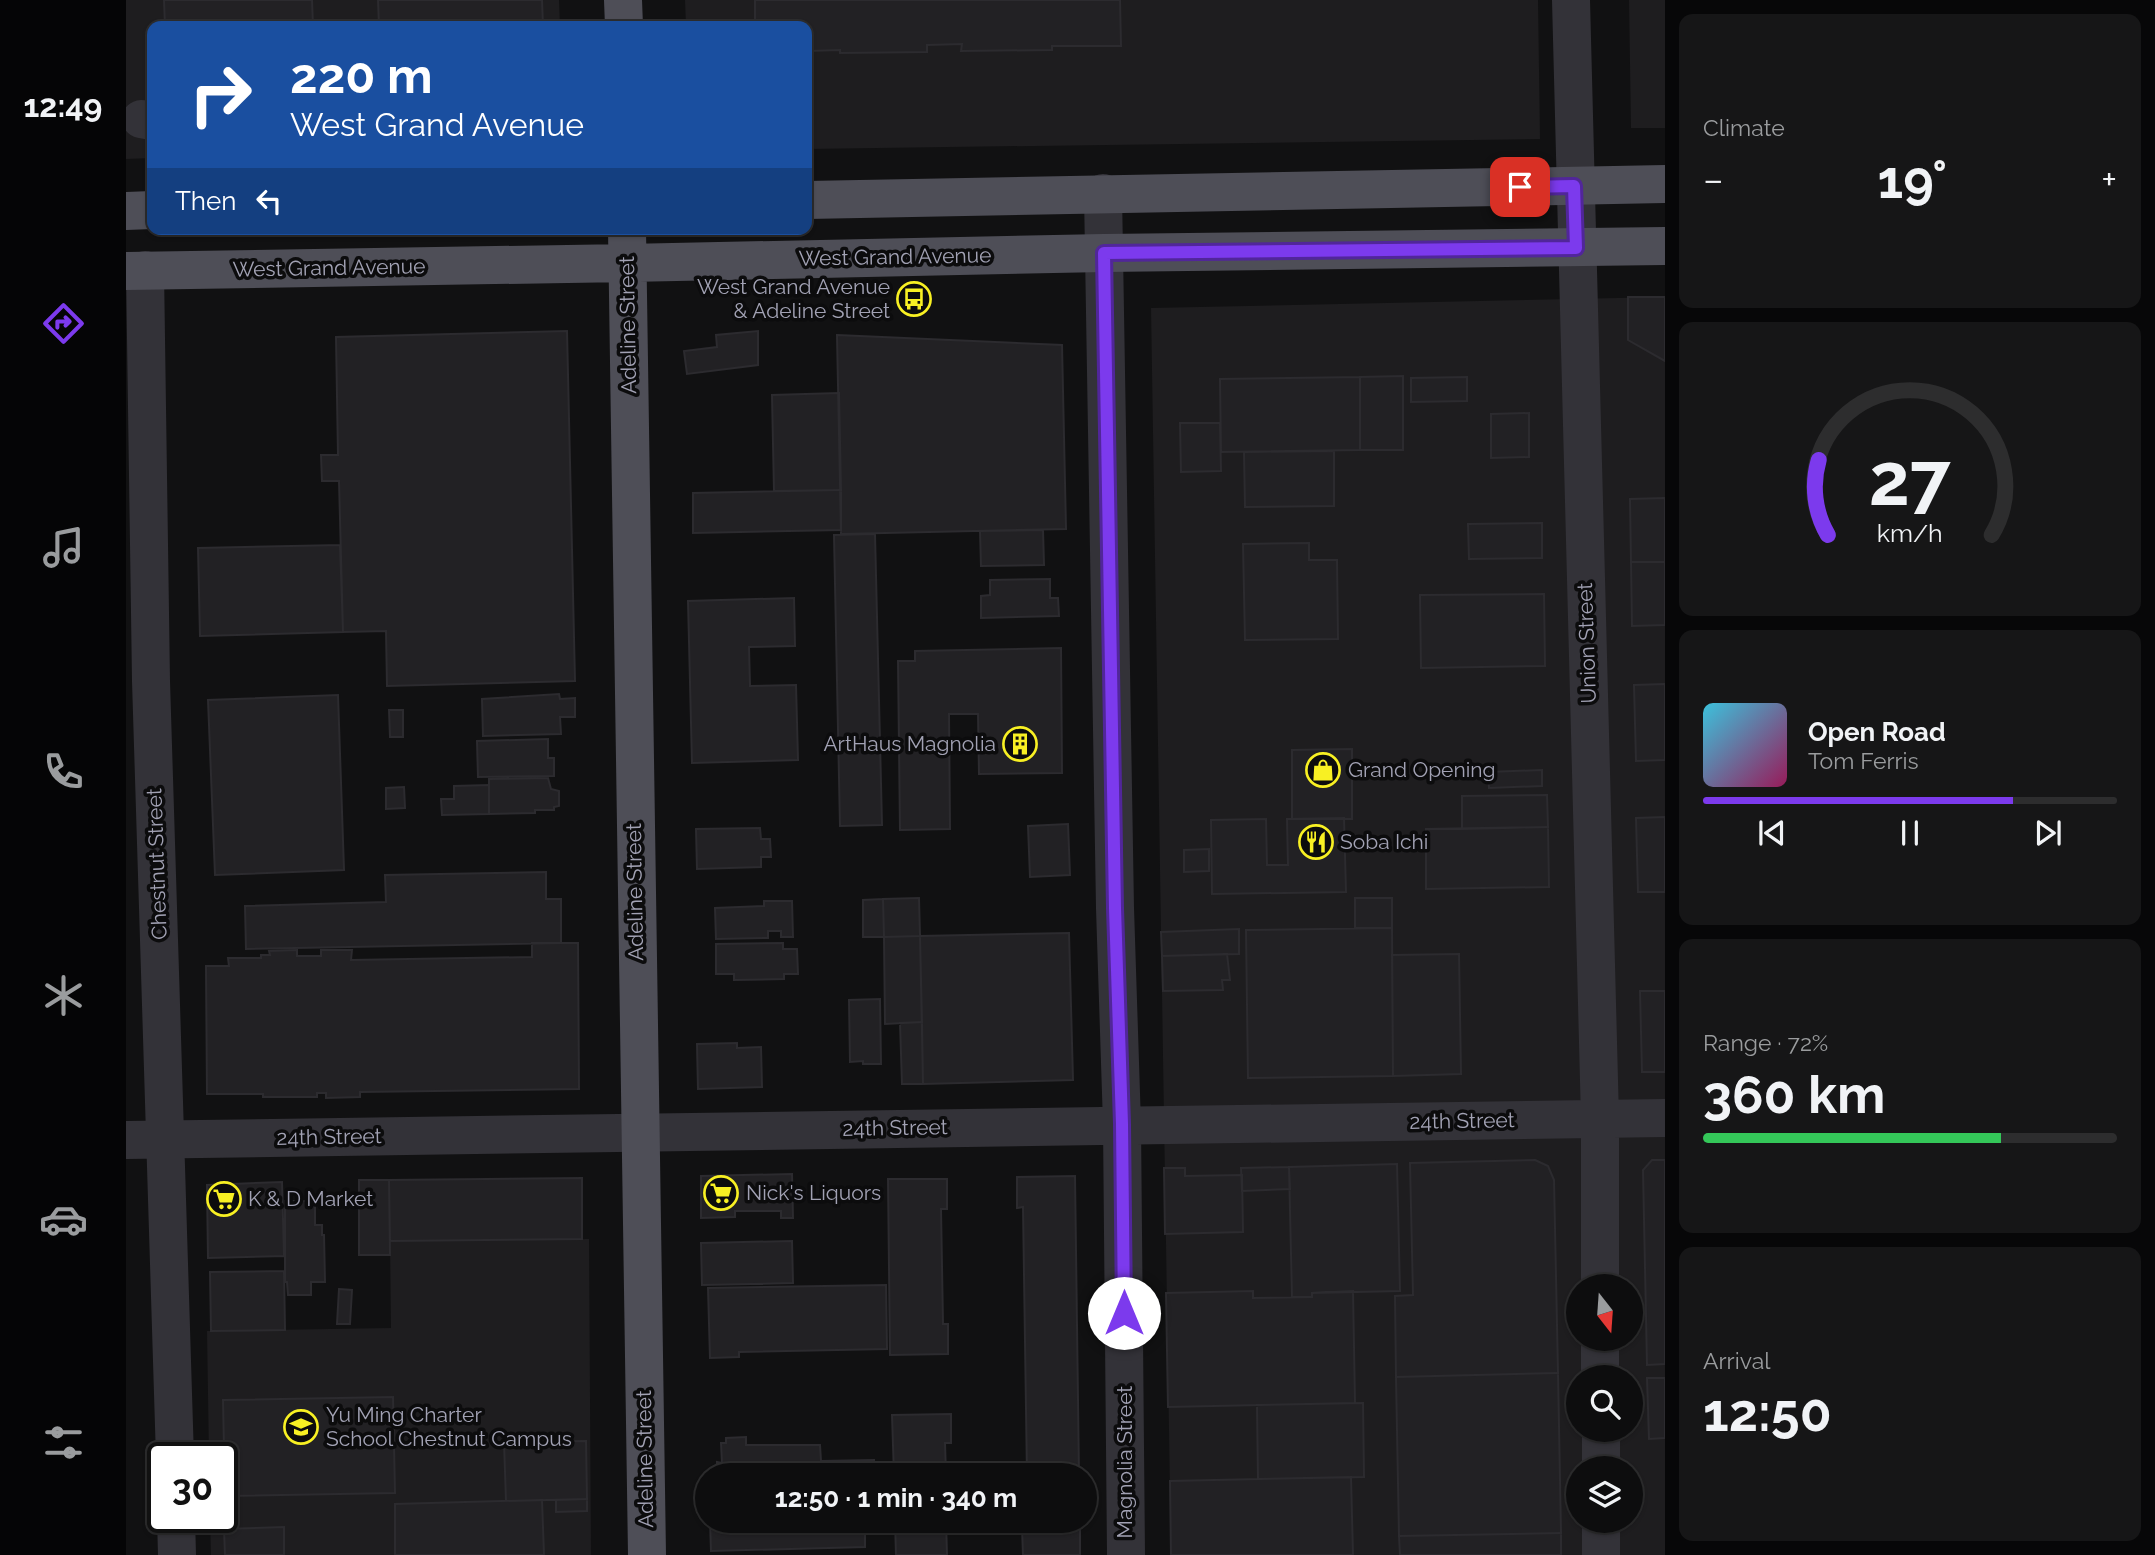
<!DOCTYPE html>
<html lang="en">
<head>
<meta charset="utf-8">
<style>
  body { margin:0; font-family:Raleway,sans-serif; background:#161617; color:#f1f3f6; height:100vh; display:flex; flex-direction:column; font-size:26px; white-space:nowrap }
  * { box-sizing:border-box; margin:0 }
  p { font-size:23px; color:#9a9c9e }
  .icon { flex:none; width:38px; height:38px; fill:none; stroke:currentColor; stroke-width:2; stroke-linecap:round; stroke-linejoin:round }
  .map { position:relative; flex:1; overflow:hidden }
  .side { display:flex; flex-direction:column; gap:14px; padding:14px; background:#070708; width:490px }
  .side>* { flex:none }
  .guide { position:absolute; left:21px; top:21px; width:665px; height:214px; border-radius:14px; box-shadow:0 2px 5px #0004,0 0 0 2px #2d2d2e; background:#1a4fa0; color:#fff; overflow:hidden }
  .needle { width:46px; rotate:163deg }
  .fabs { position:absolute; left:1440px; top:1274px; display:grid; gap:14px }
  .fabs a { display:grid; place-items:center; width:77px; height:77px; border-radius:50%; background:#0d0d0e; box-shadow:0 2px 5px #0004,0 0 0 2px #2d2d2e; font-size:35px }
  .speed { position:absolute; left:21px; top:1442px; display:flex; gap:14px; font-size:35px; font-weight:700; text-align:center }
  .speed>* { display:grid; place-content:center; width:91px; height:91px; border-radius:50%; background:#0d0d0e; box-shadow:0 2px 5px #0004,0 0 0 2px #2d2d2e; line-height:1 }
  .speed .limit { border:4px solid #111; border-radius:10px; background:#fff; color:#111 }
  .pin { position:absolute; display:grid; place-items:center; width:60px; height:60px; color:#fff; margin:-30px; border-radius:14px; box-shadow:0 4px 10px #0006 }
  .me { position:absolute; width:77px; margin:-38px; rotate:0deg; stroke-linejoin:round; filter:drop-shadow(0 0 5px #0008) }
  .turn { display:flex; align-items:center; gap:24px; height:147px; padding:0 28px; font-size:32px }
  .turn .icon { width:91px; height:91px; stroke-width:2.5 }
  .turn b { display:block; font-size:49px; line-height:60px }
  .then { display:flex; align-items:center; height:66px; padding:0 28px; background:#0003; gap:14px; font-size:26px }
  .big { font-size:52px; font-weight:700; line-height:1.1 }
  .side .card { flex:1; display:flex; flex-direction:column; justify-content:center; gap:10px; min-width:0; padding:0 24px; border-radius:14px; background:#161617 }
  .side .dial { align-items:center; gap:0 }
  .dial svg { height:182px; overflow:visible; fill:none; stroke:#2d2d2e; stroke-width:7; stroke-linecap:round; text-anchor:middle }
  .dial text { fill:#f1f3f6; stroke:none }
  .song { display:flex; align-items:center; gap:21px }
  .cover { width:84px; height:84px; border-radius:10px; background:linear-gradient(135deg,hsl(190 70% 55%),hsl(330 70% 35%)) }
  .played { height:7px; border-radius:4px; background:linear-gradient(90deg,#7c3aed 75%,#2d2d2e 75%) }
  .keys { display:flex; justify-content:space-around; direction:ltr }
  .heat { display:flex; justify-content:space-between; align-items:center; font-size:38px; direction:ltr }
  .charge { height:10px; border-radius:5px; background:linear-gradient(90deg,#34c759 72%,#2d2d2e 0) }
  .trip { position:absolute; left:569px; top:1463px; width:402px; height:70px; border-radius:35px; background:#0d0d0e; box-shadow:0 2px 5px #0004,0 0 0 2px #2d2d2e; font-weight:700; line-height:70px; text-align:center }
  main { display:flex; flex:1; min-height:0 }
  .tabs { display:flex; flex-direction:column; width:126px; justify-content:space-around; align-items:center; background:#050506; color:#9a9c9e }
  .tabs .icon { width:49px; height:49px }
  .tabs .on { color:#7c3aed }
  .tabs b { font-size:32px; color:#f1f3f6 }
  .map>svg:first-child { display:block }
  .built { fill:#1e1d1f; fill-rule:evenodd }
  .building { fill:#222124; stroke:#2c2b2f; stroke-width:2 }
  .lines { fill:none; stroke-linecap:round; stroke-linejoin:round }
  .minor { stroke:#333238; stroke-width:38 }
  .major { stroke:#4e4e57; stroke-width:38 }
  .route-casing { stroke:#51269a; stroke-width:18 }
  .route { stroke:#7c3aed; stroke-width:12 }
  .labels { text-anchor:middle; stroke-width:7; stroke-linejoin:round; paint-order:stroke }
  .street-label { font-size:21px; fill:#a2a2b4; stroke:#0c0c0d }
  .poi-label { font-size:21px; fill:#a2a2b4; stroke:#0c0c0d; text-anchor:start }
</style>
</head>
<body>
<main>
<nav class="tabs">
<b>12:49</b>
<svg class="icon on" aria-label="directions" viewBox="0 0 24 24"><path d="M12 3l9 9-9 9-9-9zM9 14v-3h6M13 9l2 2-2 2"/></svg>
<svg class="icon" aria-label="music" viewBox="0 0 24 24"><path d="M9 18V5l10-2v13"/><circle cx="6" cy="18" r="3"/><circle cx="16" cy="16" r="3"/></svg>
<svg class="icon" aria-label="phone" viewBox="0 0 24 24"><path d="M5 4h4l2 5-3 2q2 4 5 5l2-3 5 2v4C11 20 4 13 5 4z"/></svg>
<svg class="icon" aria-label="climate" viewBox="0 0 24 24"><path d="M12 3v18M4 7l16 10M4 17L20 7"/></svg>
<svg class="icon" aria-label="car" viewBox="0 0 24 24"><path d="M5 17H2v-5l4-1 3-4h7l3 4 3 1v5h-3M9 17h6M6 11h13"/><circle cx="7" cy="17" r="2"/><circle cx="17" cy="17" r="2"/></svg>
<svg class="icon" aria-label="filters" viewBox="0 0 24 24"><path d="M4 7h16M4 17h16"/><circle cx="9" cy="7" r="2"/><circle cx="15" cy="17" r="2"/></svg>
</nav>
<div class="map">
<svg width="1539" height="1555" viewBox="0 0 1539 1555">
  <rect width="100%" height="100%" fill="#111112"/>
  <path class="built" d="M 0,0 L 433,0 L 434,26 L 26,26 L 26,158 L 0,159 Z
    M 559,0 L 1412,0 L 1414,139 L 681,149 L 681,26 L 560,26 Z
    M 1503,0 L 1539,0 L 1539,128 L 1505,128 Z
    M 1539,297 L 1539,1555 L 1045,1555 L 1025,308 ZM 1452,1286 L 1505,1286 L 1505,1339 L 1452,1339 ZM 1452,1377 L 1505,1377 L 1505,1430 L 1452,1430 ZM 1452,1468 L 1505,1468 L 1505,1521 L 1452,1521 Z
    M 463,1239 L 465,1555 L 85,1555 L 84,1517 L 96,1517 L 96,1458 L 83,1458 L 81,1331 L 265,1328 L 264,1241 Z"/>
  <path class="building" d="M 38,0 L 186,0 L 187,26 L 39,26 Z
    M 252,0 L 416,0 L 417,26 L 253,26 Z
    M 629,0 L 994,0 L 995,46 L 926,46 L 926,50 L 835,51 L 836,44 L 801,45 L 801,52 L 714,53 L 714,50 L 681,51 L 681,26 L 629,26 Z
    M 1502,297 L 1539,297 L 1539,361 L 1502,340 Z
    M 441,331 L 449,681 L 261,686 L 260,631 L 217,632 L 213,481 L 196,481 L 195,455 L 212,455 L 210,337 Z
    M 632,331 L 632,365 L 561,374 L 558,351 L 591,347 L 590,335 Z
    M 711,335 L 936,345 L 940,529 L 715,534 Z
    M 1277,376 L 1277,450 L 1234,450 L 1234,377 Z
    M 1234,377 L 1234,450 L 1095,452 L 1094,379 Z
    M 1341,377 L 1341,401 L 1285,402 L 1285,378 Z
    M 713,393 L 715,490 L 648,491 L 646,395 Z
    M 1403,413 L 1403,457 L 1365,458 L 1365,414 Z
    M 1054,423 L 1094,423 L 1095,471 L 1055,472 Z
    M 1208,451 L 1208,506 L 1119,507 L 1118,452 Z
    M 715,490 L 715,530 L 567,533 L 567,493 Z
    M 1539,498 L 1539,562 L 1505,562 L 1504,499 Z
    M 1416,523 L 1416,558 L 1343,559 L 1342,524 Z
    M 917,530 L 918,565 L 855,566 L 854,531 Z
    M 749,534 L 756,825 L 714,826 L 708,535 Z
    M 1183,543 L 1183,560 L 1211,560 L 1212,639 L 1119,640 L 1117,544 Z
    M 214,545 L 217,632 L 74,636 L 72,548 Z
    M 1505,562 L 1539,562 L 1539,625 L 1506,626 Z
    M 924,579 L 924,598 L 932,598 L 933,616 L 855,618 L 855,596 L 864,595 L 864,580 Z
    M 1418,594 L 1419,666 L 1295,668 L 1294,595 Z
    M 668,598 L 669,646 L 623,647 L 624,686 L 670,685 L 672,760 L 566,763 L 562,601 Z
    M 935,648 L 936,773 L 853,774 L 852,714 L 823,714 L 824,829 L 774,830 L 772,661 L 789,661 L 789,651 Z
    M 1539,684 L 1539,760 L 1510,761 L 1508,685 Z
    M 433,694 L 434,699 L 449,698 L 449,717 L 434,717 L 435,734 L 357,736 L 356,699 Z
    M 212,695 L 218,870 L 89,875 L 82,700 Z
    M 263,710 L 277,710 L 277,737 L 264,737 Z
    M 422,739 L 422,758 L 428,758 L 428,776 L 352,777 L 351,741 Z
    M 1226,749 L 1226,819 L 1166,819 L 1166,750 Z
    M 1416,770 L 1416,786 L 1363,788 L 1362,772 Z
    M 422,778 L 425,789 L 433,791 L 433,806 L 428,807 L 428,810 L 409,810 L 409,813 L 363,814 L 363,779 Z
    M 363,785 L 363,814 L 316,815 L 315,799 L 328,799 L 328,786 Z
    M 278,787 L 279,808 L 260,809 L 260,788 Z
    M 1421,795 L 1422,827 L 1336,829 L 1336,796 Z
    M 1539,817 L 1539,892 L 1512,892 L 1510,818 Z
    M 1218,818 L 1220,892 L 1086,894 L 1085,820 L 1140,819 L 1141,865 L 1162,865 L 1161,819 Z
    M 942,824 L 944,875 L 904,877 L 902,826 Z
    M 1422,827 L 1423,887 L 1300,889 L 1300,829 Z
    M 634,828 L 635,839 L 644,839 L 645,857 L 635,857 L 635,867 L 571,869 L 570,829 Z
    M 1083,849 L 1083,871 L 1058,872 L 1058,850 Z
    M 420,872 L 420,899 L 435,899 L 435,943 L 120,949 L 119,906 L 260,902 L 259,875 Z
    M 793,898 L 794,936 L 758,937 L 757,899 Z
    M 1229,898 L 1266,898 L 1266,928 L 1229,928 Z
    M 757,899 L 758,937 L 737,937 L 737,900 Z
    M 638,901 L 666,901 L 667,937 L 655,937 L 655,931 L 642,931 L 642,938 L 590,939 L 589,908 L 638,906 Z
    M 1266,928 L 1267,1076 L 1122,1078 L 1120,930 Z
    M 1113,929 L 1113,954 L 1036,956 L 1035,932 Z
    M 943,933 L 947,1080 L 797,1084 L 794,936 Z
    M 794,936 L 796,1022 L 759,1024 L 758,937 Z
    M 406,943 L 452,943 L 453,1089 L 234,1092 L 234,1097 L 200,1098 L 200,1093 L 191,1093 L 191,1097 L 137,1097 L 137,1094 L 81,1094 L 80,966 L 103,966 L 102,958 L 135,958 L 135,955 L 144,955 L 143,951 L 171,950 L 171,956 L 195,956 L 195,950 L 226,950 L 225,960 L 406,957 Z
    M 657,943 L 657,949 L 671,949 L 672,974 L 658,974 L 658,979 L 608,980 L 608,974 L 590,974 L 590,944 Z
    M 1101,954 L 1104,980 L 1096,980 L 1097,990 L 1037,991 L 1036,956 Z
    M 1333,954 L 1335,1074 L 1267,1076 L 1266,955 Z
    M 1514,991 L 1539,991 L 1539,1072 L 1516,1072 Z
    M 754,999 L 755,1064 L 737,1064 L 737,1061 L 724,1062 L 723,1000 Z
    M 796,1022 L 797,1084 L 776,1084 L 774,1023 Z
    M 611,1043 L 611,1048 L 635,1047 L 636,1087 L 572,1089 L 571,1044 Z
    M 1409,1160 L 1422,1166 L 1428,1180 L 1432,1373 L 1270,1377 L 1269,1296 L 1287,1295 L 1284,1163 Z
    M 1526,1160 L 1539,1160 L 1539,1364 L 1521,1365 L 1517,1170 Z
    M 1271,1164 L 1274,1291 L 1186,1293 L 1186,1297 L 1166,1297 L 1163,1167 Z
    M 1163,1167 L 1164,1189 L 1116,1191 L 1115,1168 Z
    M 1038,1168 L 1059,1168 L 1059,1176 L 1116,1175 L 1117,1232 L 1039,1234 Z
    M 666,1174 L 667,1218 L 655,1218 L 655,1211 L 609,1211 L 609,1217 L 575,1218 L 575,1176 Z
    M 949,1176 L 953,1475 L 901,1475 L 897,1207 L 891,1208 L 891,1177 Z
    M 456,1178 L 456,1239 L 264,1241 L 263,1180 Z
    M 762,1179 L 821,1179 L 821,1209 L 815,1209 L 817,1324 L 822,1324 L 822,1354 L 764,1355 Z
    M 233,1180 L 263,1180 L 264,1255 L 233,1255 Z
    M 156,1182 L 158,1256 L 82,1258 L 81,1185 Z
    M 159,1201 L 189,1201 L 189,1225 L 196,1225 L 196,1235 L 198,1235 L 199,1282 L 185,1282 L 185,1295 L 162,1295 L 161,1282 L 159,1282 Z
    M 666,1241 L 667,1283 L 576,1285 L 575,1243 Z
    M 158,1271 L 159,1330 L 85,1331 L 84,1272 Z
    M 760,1285 L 761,1349 L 613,1352 L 613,1357 L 584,1358 L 582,1288 Z
    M 213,1289 L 226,1290 L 224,1324 L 211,1324 Z
    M 1127,1291 L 1127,1298 L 1186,1297 L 1186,1293 L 1227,1291 L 1229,1403 L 1042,1407 L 1040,1293 Z
    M 1432,1373 L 1435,1533 L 1273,1536 L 1270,1377 Z
    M 1521,1378 L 1539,1378 L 1539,1438 L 1523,1439 Z
    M 267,1397 L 269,1493 L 99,1496 L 97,1400 Z
    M 1237,1403 L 1238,1477 L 1132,1479 L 1131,1405 Z
    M 825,1414 L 825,1443 L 819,1443 L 820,1475 L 768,1475 L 766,1415 Z
    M 620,1437 L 620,1445 L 694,1445 L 695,1461 L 748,1460 L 748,1475 L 591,1475 L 591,1462 L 596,1463 L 595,1443 L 600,1443 L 600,1438 Z
    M 460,1441 L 461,1499 L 380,1501 L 378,1442 Z
    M 1225,1477 L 1227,1555 L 1045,1555 L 1044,1481 Z
    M 461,1499 L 461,1511 L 430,1512 L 430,1500 Z
    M 416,1500 L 418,1555 L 269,1555 L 269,1504 Z
    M 584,1521 L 739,1521 L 739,1547 L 585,1551 Z
    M 769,1521 L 820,1521 L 821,1555 L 770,1555 Z
    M 901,1521 L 954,1521 L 954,1555 L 897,1555 L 896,1528 L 901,1528 Z
    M 158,1527 L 158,1555 L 99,1555 L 98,1529 Z
    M 1435,1533 L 1435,1555 L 1274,1555 L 1273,1536 Z"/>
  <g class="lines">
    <path class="minor" d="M 1445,0 L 1474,1119 L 1474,1286
      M 15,119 L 26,121
      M 977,193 L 989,908 L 996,1124 L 1000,1555
      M 19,270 L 25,681 L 49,1458
      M 0,1140 L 1539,1118
      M 1474,1339 L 1474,1377
      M 1475,1430 L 1475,1468
      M 50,1517 L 51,1555
      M 1475,1521 L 1475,1555"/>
    <path class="major" d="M 497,0 L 498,26
      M 681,200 L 1539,184
      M 0,211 L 26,210
      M 501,229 L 521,1555
      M 0,271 L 501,263 L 978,253 L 1539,246"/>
  </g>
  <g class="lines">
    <g class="route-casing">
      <path id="route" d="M 998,1313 L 996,1124 L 989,908 L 978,253 L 1450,248 L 1448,186 L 1394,187"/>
    </g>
    <use href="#route" class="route"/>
  </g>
  <defs>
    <g id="bus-ring" transform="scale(1.75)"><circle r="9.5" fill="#0c0c0d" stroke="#f8f023" stroke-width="1.5"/><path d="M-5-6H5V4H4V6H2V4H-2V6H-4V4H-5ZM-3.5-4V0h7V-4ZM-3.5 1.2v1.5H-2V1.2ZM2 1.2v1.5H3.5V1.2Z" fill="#f8f023"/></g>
    <g id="building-ring" transform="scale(1.75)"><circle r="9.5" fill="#0c0c0d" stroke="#f8f023" stroke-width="1.5"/><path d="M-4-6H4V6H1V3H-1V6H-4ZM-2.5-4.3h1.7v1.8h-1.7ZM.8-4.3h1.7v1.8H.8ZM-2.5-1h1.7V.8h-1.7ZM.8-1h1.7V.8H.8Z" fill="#f8f023"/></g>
    <g id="shop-ring" transform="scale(1.75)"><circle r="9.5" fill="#0c0c0d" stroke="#f8f023" stroke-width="1.5"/><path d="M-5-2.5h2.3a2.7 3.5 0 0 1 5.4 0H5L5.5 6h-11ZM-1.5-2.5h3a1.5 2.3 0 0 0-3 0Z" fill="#f8f023"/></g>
    <g id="restaurant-ring" transform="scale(1.75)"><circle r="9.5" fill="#0c0c0d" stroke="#f8f023" stroke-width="1.5"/><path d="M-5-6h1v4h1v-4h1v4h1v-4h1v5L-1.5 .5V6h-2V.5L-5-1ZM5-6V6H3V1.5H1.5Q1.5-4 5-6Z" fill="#f8f023"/></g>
    <g id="supermarket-ring" transform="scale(1.75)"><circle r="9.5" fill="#0c0c0d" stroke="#f8f023" stroke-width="1.5"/><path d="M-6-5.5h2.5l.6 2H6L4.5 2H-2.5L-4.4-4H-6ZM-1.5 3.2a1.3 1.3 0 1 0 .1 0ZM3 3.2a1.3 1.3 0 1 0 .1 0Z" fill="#f8f023"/></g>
    <g id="school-ring" transform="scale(1.75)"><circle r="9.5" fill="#0c0c0d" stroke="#f8f023" stroke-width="1.5"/><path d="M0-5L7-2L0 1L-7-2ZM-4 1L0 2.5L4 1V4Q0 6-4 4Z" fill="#f8f023"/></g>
  </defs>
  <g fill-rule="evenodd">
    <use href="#bus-ring" x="788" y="299"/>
    <use href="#building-ring" x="894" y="744"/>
    <use href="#shop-ring" x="1197" y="770"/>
    <use href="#restaurant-ring" x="1190" y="842"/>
    <use href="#supermarket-ring" x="595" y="1193"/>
    <use href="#supermarket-ring" x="98" y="1199"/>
    <use href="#school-ring" x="175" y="1427"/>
  </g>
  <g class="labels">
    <g class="street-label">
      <text transform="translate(769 257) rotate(-1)" y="7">West Grand Avenue</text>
      <text transform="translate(203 268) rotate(-1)" y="7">West Grand Avenue</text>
      <text transform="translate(502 325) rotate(-91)" y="7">Adeline Street</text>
      <text transform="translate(1461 643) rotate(-92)" y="7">Union Street</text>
      <text transform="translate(31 864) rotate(-92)" y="7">Chestnut Street</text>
      <text transform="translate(509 892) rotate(-91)" y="7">Adeline Street</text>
      <text transform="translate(1336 1121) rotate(-1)" y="7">24th Street</text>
      <text transform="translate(769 1128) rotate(-1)" y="7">24th Street</text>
      <text transform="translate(203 1137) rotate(-1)" y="7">24th Street</text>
      <text transform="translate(519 1459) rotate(-91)" y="7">Adeline Street</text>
      <text transform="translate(999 1462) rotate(-90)" y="7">Magnolia Street</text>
    </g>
    <g class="poi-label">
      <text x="764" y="294" text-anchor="end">West Grand Avenue<tspan x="764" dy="24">&amp; Adeline Street</tspan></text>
      <text x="870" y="751" text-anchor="end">ArtHaus Magnolia</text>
      <text x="1222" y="777">Grand Opening</text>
      <text x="1214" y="849">Soba Ichi</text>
      <text x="620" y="1200">Nick's Liquors</text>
      <text x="122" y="1206">K &amp; D Market</text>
      <text x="200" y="1422">Yu Ming Charter<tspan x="200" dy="24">School Chestnut Campus</tspan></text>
    </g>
  </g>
</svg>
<div class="fabs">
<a><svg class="needle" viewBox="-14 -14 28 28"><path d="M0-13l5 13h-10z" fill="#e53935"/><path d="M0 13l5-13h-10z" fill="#9a9c9e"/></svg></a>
<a><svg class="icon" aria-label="search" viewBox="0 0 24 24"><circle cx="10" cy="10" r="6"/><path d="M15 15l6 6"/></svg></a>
<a><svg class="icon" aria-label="layers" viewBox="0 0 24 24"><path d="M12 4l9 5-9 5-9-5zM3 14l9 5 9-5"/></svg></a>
</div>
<div class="speed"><div class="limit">30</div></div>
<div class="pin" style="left:1394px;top:187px;background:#d93025"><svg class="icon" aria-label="arrive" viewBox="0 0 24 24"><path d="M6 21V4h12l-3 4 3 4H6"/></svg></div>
<svg class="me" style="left:998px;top:1313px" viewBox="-20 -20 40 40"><circle r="19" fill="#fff"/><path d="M0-13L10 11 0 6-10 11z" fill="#7c3aed"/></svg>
<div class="trip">12:50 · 1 min · 340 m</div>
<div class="guide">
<div class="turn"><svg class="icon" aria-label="right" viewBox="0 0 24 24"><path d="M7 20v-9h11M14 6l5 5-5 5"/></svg><div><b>220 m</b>West Grand Avenue</div></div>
<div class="then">Then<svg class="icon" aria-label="left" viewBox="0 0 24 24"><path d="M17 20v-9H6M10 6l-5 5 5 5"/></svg></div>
</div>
</div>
<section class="side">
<div class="card"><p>Climate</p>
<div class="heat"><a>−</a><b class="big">19°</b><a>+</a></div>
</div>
<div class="card dial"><svg viewBox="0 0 100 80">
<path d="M14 69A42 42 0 1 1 86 69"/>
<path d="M14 69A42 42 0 0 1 10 36" stroke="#7c3aed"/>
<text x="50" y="56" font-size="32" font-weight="700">27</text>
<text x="50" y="72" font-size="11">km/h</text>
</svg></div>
<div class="card">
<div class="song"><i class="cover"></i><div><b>Open Road</b><p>Tom Ferris</p></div></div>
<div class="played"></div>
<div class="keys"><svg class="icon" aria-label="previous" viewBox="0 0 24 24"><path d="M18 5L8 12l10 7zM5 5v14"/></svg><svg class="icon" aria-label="pause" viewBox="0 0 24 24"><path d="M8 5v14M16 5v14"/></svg><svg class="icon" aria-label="next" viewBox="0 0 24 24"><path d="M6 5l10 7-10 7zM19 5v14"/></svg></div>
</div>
<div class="card"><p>Range · 72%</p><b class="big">360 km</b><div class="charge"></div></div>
<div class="card"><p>Arrival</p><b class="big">12:50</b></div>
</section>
</main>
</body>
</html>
